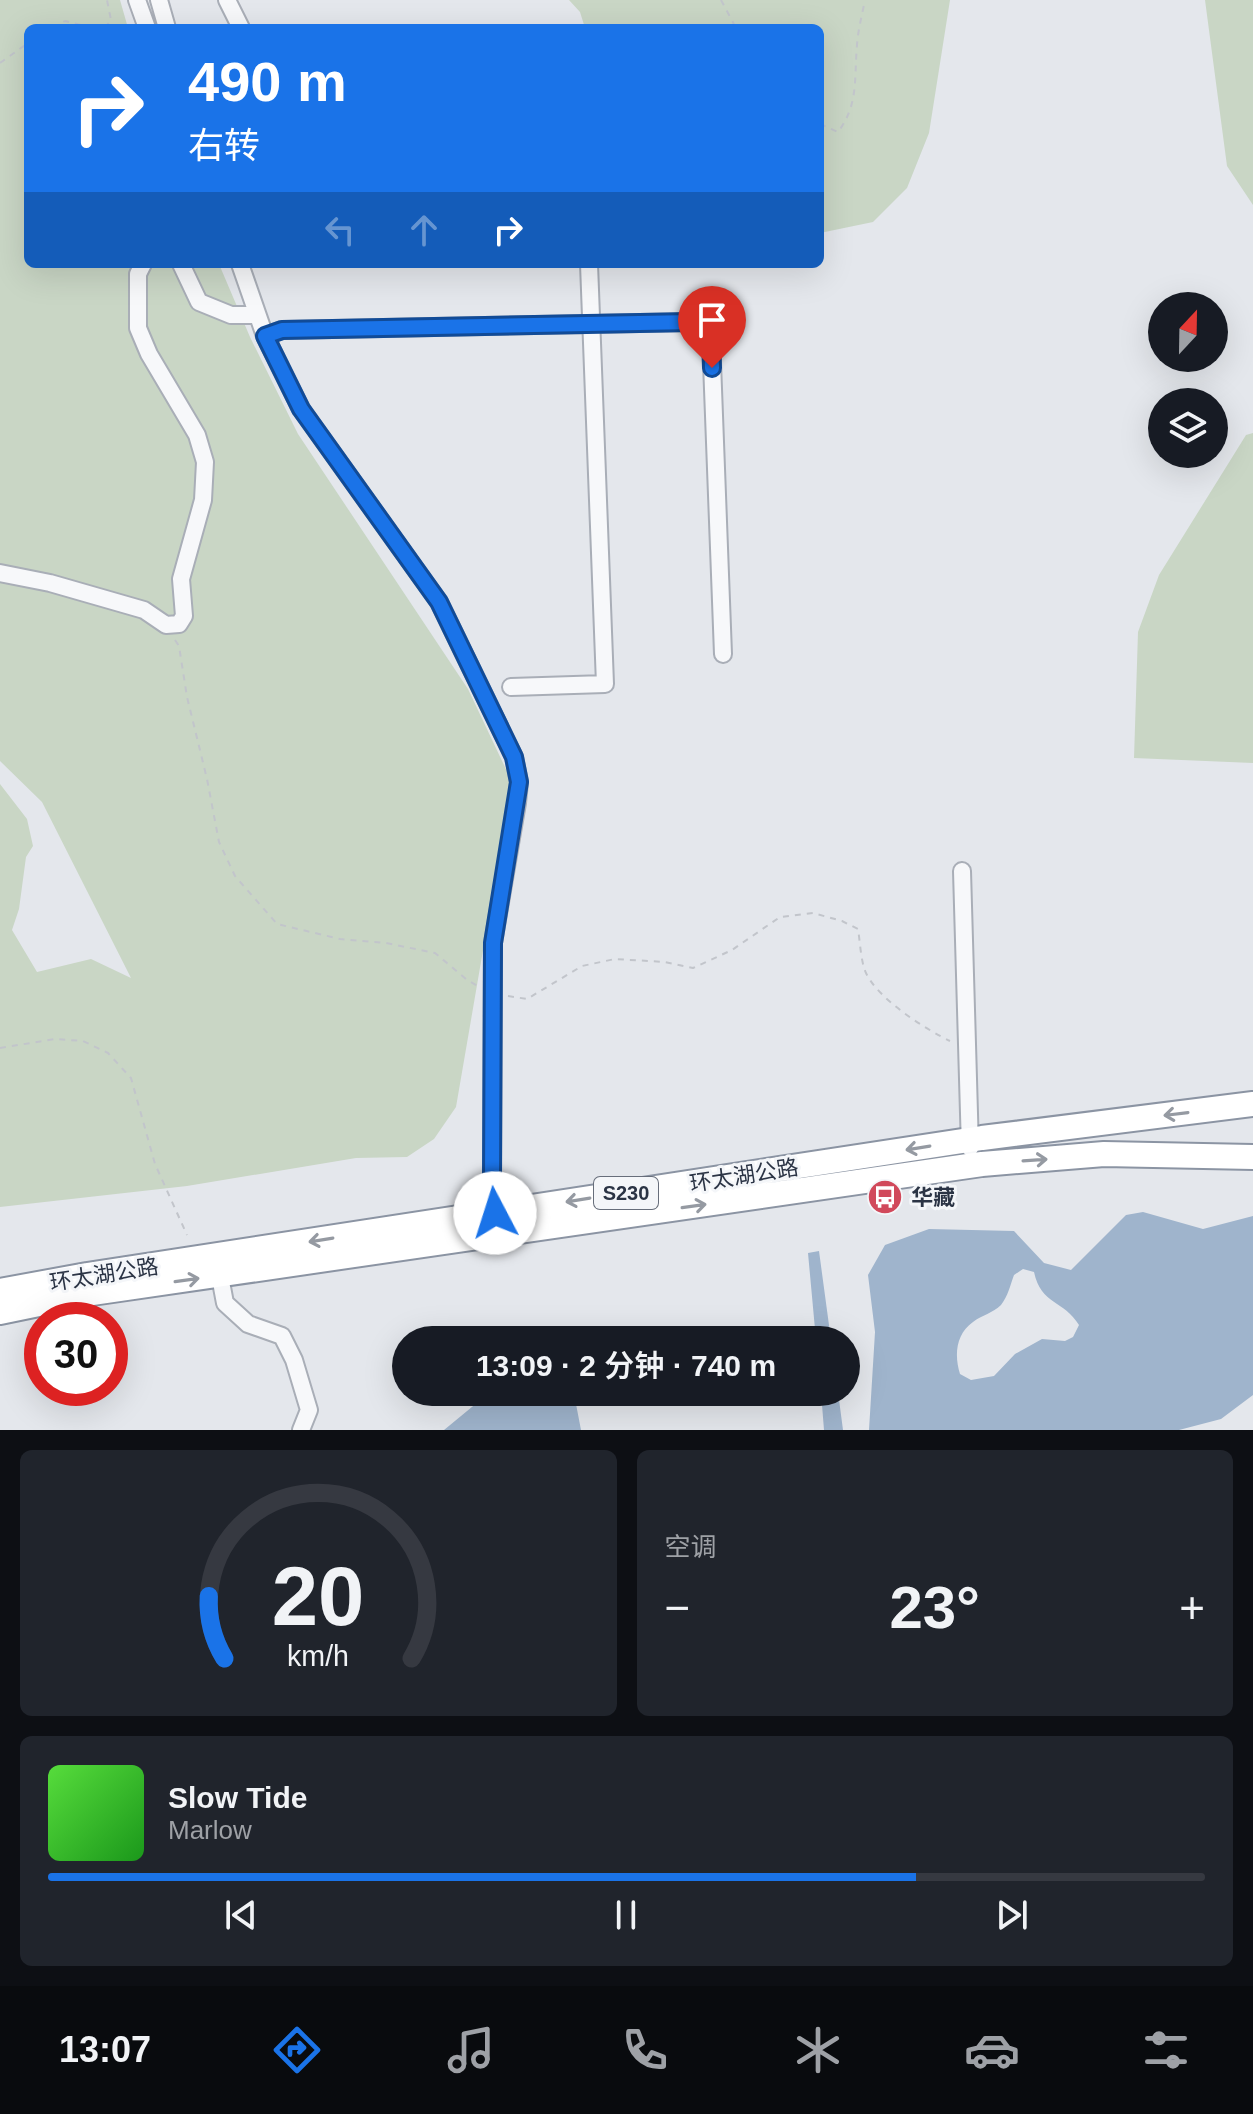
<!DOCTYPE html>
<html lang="zh">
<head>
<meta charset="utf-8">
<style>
  body { margin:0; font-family:Helvetica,"Noto Sans SC",sans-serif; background:#20242c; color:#f1f3f6; height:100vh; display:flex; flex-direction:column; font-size:30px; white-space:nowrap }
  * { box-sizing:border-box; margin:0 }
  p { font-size:26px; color:#9ea1a6 }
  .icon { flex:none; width:44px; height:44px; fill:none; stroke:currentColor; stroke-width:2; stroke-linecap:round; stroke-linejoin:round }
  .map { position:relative; height:1430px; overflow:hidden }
  .side { display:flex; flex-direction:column; gap:20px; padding:20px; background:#0d0f14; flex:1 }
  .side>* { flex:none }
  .hud { position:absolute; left:24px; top:24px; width:800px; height:244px; border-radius:12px; box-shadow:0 8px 32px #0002; background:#1a73e8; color:#fff; overflow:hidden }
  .needle { width:52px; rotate:22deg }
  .buttons { position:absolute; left:1148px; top:292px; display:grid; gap:16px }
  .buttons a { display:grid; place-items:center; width:80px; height:80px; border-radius:50%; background:#171b24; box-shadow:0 8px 32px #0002; font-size:40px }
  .speed { position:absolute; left:24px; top:1302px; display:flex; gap:16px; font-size:40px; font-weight:700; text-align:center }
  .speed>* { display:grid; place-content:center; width:104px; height:104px; border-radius:50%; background:#171b24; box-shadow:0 8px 32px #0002; line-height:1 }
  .speed .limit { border:12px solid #d22; background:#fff; color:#111 }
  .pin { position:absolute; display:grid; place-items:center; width:68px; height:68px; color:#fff; margin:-82px -34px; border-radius:50% 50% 50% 0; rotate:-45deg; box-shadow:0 0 8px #0007 }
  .pin .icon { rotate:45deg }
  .me { position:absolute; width:88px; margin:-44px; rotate:355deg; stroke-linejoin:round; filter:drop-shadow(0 0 6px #0008) }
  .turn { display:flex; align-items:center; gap:28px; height:168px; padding:0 32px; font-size:36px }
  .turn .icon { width:104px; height:104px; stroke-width:2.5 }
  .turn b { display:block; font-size:56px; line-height:68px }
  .lanes { display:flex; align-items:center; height:76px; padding:0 32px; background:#0003; justify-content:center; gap:40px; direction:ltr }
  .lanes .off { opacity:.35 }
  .big { font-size:60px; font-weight:600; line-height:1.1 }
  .side .card { flex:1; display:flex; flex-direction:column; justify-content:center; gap:12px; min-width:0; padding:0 28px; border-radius:12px; background:#20242c }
  .side .dial { align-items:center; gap:0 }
  .dial svg { height:208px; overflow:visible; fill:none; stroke:#363941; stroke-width:7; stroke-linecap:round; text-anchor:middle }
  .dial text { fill:#f1f3f6; stroke:none }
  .song { display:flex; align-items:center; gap:24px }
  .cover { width:96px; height:96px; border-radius:12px; background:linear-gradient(135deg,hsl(110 70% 55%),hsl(120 70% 35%)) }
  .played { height:8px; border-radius:4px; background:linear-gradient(90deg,#1a73e8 75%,#363941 75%) }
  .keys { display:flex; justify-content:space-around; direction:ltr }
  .heat { display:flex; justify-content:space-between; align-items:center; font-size:44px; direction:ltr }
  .side .tiles { flex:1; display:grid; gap:20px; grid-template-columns:1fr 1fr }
  .card:last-child { grid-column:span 2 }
  .trip { position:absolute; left:392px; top:1326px; width:468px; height:80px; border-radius:40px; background:#171b24; box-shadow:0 8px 32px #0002; font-weight:600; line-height:80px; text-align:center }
  .menu { display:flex; height:128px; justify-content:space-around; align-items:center; background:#090b0e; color:#9ea1a6 }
  .menu .icon { width:56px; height:56px }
  .menu .selected { color:#1a73e8 }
  .menu b { font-size:36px; color:#f1f3f6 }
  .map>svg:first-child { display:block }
  .green { fill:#c9d6c5 }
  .water { fill:#9fb4cc; fill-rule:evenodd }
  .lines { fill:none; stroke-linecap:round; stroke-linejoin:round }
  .minor-casing { stroke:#a9aeb7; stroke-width:20 }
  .highway-casing { stroke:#8b94a3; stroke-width:28 }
  .path { stroke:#c2c5cb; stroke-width:2; stroke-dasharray:6 6; stroke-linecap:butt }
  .minor { stroke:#f7f8fa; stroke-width:16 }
  .highway { stroke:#fff; stroke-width:24 }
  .oneway { stroke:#959aa2 }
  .route-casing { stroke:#114b97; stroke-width:20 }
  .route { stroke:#1a73e8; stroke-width:14 }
  .labels { text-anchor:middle; stroke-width:6; stroke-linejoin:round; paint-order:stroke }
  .shield { fill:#f4f6f9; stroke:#676e7b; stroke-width:2 }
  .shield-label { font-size:20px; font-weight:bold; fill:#2b3445 }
  .street-label { font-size:22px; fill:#2b3445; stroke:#f4f6f9 }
  .poi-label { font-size:22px; font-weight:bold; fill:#2b3445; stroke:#f4f6f9; text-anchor:start }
</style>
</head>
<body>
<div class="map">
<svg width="1253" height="1430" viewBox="0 0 1253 1430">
  <rect width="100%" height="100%" fill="#e4e7ec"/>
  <path class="green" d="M 0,0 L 120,0 L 128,28 L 28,28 L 28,264 L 219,264 L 250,337 L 298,434 L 468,689 L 512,782 L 456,1107 L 434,1139 L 407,1157 L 356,1158 L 187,1186 L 0,1207 L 0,784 L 27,819 L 33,846 L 26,857 L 19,909 L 12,930 L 37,972 L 91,959 L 131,978 L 42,802 L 0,761 Z
    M 569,0 L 950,0 L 929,133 L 907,188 L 873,222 L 820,233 L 820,28 L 585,28 L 580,12 Z
    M 1205,0 L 1253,0 L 1253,205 L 1227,166 Z
    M 1253,433 L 1253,763 L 1134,758 L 1138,632 L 1159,575 L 1246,435 Z"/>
  <path class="water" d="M 1143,1212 L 1203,1229 L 1253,1216 L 1253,1395 L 1221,1419 L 1179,1430 L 869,1430 L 875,1332 L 868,1275 L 885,1245 L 929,1229 L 1014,1231 L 1044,1263 L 1071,1270 L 1126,1215 ZM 1023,1269 L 1034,1272 C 1041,1305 1064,1300 1079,1325 L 1073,1337 L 1065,1341 L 1042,1339 L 1015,1354 L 994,1376 L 971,1380 L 960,1374 C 954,1355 956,1334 973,1322 C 982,1315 993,1313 1001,1305 C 1008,1296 1010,1286 1014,1275 Z
    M 819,1251 L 831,1340 L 816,1340 L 808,1253 Z
    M 508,1392 L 567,1392 L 576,1404 L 581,1430 L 444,1430 L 478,1402 Z
    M 821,1392 L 838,1392 L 843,1430 L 824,1430 Z"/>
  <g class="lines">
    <g class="minor-casing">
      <path id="minor" d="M 137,0 L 147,28
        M 159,0 L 167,28
        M 227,0 L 241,28
        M 181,264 L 199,302 L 231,315 L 257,315
        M 240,264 L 265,336 L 301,409 L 439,602 L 514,757 L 519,782 L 517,803 L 493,943 L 492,1181 L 495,1213
        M 265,336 L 282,330 L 692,322 L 711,336 L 723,654
        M 0,573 L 50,583 L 144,610 L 166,625 L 179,624 L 184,616 L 181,579 L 203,500 L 205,462 L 197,435 L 149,354 L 138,328 L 138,274 L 143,264
        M 511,687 L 605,684 L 589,264
        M 962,871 L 970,1148
        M 218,1266 L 225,1303 L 248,1324 L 282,1336 L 294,1360 L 309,1410 L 301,1430"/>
    </g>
    <g class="highway-casing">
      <path id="highway" d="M 0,1291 L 87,1275 L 982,1138 L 1253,1104
        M 0,1312 L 92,1293 L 982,1164 L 1104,1154 L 1253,1157"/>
    </g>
    <path class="path" d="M 721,0 L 736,28
      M 53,28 L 65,21 L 92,28
      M 105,28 L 111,20 L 107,0
      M 0,63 L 28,43
      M 820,124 L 838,132 C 859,104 854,78 857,45 C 858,30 862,15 865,0
      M 175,640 L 179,646 L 187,697 L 207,779 L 219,842 L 235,876 L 277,924 L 340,939 L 386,943 L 435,953 L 466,979 L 479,987
      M 508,996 L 527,999 L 582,966 L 615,959 L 665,962 L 693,968 L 732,950 L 780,917 L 813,913 L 842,921 L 858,929 C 860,941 861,963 866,973 C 878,999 925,1029 950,1041
      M 0,1048 L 55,1039 L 83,1041 L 108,1053 L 131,1078 L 155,1164 L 187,1235"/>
    <use href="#minor" class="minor"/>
    <use href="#highway" class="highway"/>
  </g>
  <defs><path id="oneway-shaft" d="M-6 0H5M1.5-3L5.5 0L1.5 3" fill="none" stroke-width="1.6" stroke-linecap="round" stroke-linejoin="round" transform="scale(2)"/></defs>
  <g class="oneway">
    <use href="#oneway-shaft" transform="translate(1176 1114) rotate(173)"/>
    <use href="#oneway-shaft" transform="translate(918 1148) rotate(171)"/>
    <use href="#oneway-shaft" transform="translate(1035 1160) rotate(-4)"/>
    <use href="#oneway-shaft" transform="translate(578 1200) rotate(171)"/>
    <use href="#oneway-shaft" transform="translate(694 1206) rotate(-8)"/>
    <use href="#oneway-shaft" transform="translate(321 1240) rotate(171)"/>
    <use href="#oneway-shaft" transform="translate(187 1280) rotate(-8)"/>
  </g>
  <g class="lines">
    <g class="route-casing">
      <path id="route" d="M 495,1213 L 492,1181 L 493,943 L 519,782 L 514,757 L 439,602 L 301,409 L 265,336 L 282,330 L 692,322 L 711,336 L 712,368"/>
    </g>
    <use href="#route" class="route"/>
  </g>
  <defs>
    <g id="bus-disc" transform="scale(1.8)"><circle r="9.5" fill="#d1495b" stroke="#f4f6f9"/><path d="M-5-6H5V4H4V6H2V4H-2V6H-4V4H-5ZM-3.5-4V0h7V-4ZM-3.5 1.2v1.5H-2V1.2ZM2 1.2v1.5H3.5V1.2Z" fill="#fff"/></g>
  </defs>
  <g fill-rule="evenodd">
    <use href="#bus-disc" x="885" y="1197"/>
  </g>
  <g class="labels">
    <rect class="shield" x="594" y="1177" width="64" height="32" rx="6"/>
    <g class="shield-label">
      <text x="626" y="1200">S230</text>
    </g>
    <g class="street-label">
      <text transform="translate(744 1175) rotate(-9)" y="8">环太湖公路</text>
      <text transform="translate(104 1274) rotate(-9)" y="8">环太湖公路</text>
    </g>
    <g class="poi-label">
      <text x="911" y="1205">华藏</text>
    </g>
  </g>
</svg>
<div class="buttons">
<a><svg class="needle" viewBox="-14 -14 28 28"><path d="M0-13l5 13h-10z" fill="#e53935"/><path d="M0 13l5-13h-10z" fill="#9ea1a6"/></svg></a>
<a><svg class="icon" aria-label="layers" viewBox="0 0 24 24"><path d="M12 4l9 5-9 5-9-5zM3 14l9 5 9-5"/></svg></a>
</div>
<div class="speed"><div class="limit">30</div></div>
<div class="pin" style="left:712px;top:368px;background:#d93025"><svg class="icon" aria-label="arrive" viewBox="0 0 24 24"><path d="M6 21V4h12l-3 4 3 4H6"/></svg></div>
<svg class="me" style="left:495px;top:1213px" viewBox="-20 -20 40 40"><circle r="19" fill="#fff"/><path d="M0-13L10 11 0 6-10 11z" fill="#1a73e8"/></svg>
<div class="trip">13:09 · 2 分钟 · 740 m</div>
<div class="hud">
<div class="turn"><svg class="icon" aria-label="right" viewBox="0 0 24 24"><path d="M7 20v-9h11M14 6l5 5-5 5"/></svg><div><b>490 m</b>右转</div></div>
<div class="lanes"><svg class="icon off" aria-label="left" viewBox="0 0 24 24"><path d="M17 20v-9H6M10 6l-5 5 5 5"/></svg><svg class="icon off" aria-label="ahead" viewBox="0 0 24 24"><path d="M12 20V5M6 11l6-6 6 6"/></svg><svg class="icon" aria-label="right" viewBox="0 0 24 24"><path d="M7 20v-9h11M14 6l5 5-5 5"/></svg></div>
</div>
</div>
<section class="side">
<div class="tiles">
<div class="card dial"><svg viewBox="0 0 100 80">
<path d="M14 69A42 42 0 1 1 86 69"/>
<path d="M14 69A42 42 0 0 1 8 45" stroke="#1a73e8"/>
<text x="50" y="56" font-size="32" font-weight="700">20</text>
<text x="50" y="72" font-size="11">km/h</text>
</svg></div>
<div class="card"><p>空调</p>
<div class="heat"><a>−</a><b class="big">23°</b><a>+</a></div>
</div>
<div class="card">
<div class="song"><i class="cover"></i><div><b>Slow Tide</b><p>Marlow</p></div></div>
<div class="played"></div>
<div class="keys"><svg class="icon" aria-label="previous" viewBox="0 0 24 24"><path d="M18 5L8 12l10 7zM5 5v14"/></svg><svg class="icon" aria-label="pause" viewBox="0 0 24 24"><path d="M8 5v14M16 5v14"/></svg><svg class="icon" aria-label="next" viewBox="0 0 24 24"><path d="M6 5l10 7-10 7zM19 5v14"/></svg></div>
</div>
</div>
</section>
<nav class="menu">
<b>13:07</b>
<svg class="icon selected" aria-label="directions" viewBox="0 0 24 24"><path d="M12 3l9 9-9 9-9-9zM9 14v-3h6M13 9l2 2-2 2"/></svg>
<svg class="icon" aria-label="music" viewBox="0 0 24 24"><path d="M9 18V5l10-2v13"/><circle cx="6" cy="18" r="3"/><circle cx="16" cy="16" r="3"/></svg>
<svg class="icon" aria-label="phone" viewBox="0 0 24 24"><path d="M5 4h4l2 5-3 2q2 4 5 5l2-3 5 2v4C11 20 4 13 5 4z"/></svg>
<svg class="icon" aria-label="climate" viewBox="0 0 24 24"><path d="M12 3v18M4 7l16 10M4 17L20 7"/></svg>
<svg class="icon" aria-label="car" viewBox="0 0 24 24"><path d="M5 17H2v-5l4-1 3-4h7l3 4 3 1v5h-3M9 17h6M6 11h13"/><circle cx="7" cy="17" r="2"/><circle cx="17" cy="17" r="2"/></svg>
<svg class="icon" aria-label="filters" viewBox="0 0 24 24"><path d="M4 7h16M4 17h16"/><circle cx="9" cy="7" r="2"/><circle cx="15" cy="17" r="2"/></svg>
</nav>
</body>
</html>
